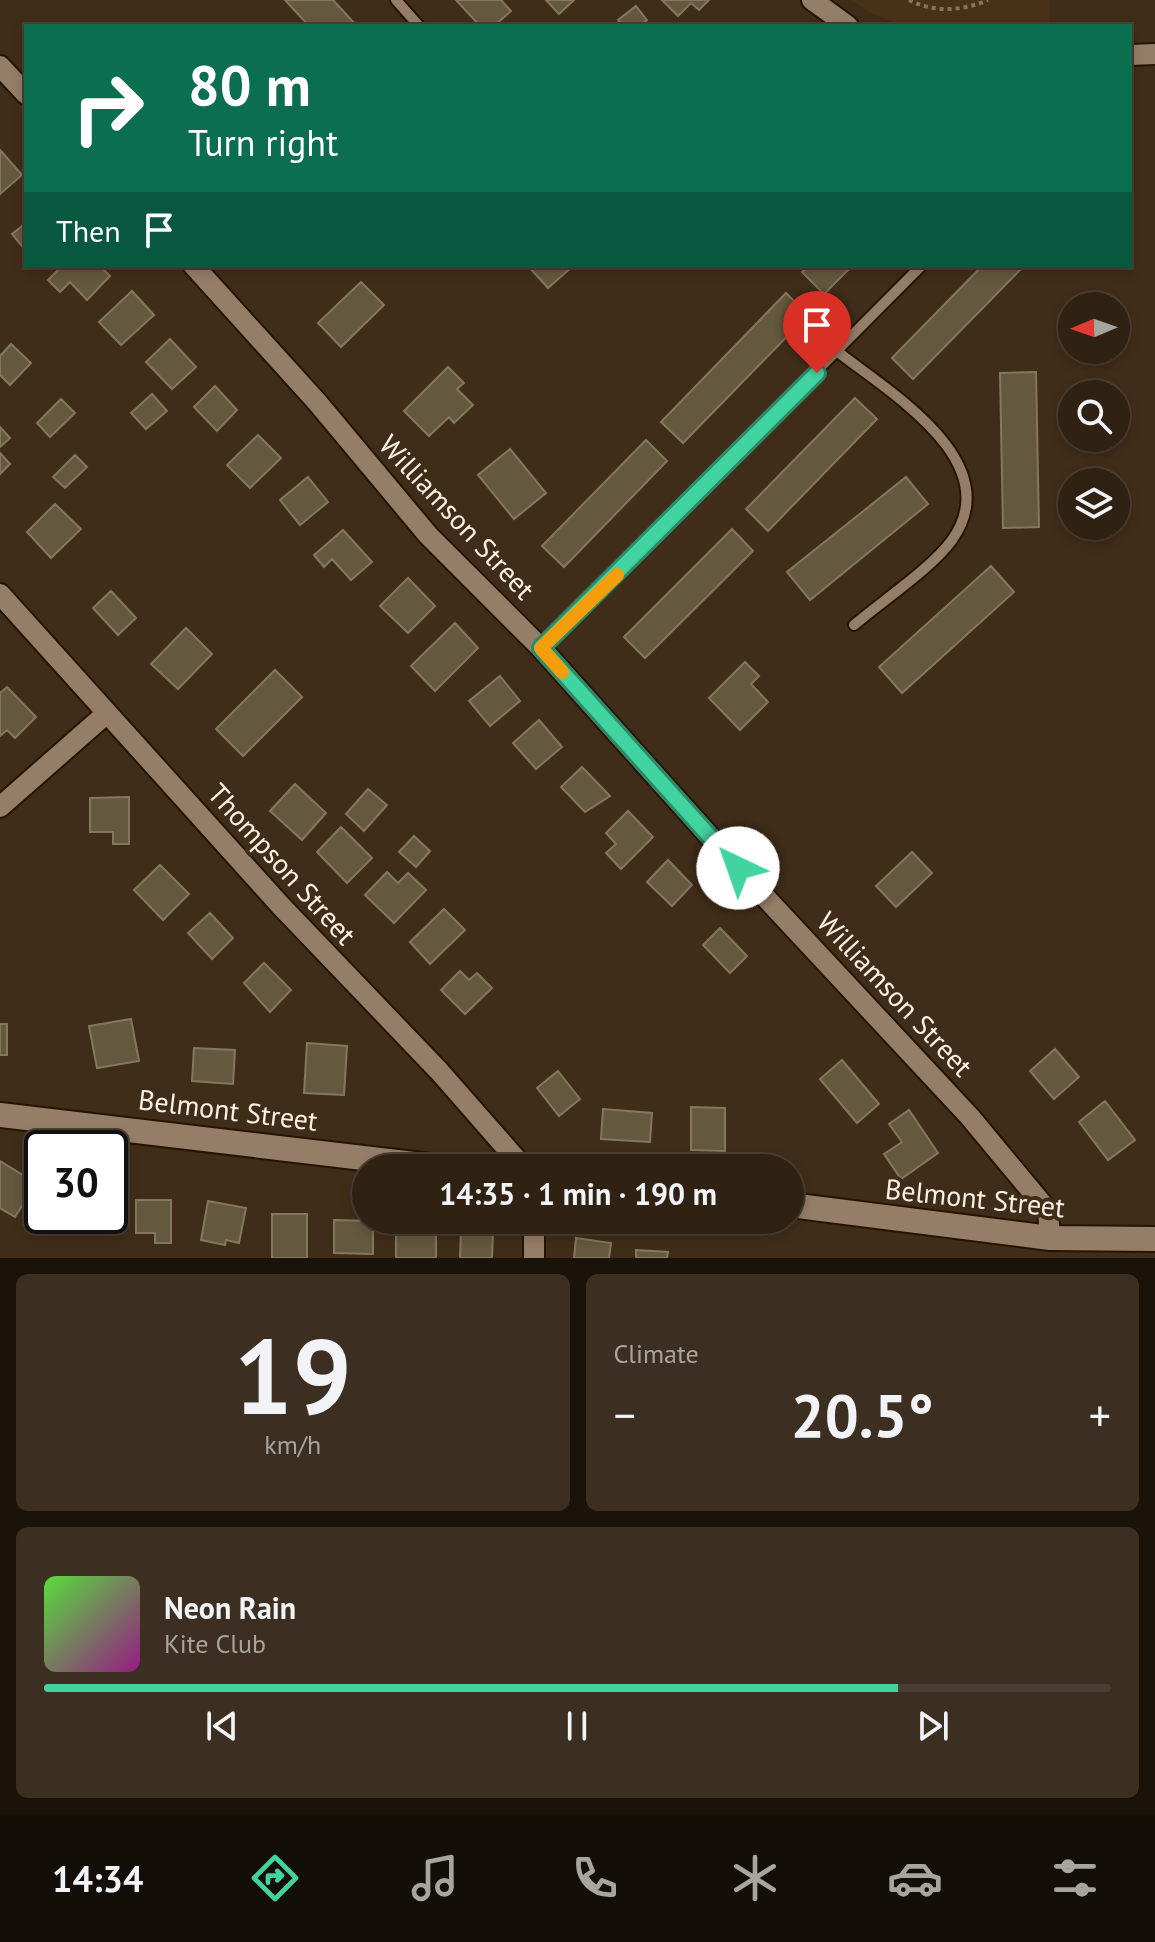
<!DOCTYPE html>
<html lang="en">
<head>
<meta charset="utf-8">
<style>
  body { margin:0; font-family:"PT Sans",sans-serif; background:#3c2f21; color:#f1f3f6; height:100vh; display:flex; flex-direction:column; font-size:30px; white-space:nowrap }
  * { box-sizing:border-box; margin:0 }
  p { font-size:26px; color:#a8a4a0 }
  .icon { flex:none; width:44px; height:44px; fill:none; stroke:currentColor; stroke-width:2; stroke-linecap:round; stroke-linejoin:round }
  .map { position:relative; height:1258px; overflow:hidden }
  .panel { display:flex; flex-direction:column; gap:16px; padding:16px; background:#1a130a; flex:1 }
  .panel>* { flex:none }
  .top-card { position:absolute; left:24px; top:24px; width:1108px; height:244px; border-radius:0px; box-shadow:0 4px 12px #0003,0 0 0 2px #4b3f33; background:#0b6e4f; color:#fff; overflow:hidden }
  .needle { width:52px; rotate:268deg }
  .tools { position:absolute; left:1058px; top:292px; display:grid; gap:16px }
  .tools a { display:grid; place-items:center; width:72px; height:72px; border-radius:50%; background:#302213; box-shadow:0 4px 12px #0003,0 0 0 2px #4b3f33; font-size:40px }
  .speed { position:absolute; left:24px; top:1130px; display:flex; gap:16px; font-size:40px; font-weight:700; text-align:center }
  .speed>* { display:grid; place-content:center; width:104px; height:104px; border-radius:50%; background:#302213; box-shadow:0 4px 12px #0003,0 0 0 2px #4b3f33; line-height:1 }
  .speed .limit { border:4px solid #111; border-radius:12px; background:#fff; color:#111 }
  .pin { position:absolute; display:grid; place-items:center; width:68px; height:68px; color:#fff; margin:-82px -34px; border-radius:50% 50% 50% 0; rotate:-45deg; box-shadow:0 0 8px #0007 }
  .pin .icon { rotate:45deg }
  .me { position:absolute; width:88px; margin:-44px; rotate:318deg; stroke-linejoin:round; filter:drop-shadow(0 0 6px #0008) }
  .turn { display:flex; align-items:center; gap:28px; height:168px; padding:0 32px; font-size:36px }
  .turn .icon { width:104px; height:104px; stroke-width:2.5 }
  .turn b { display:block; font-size:56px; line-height:68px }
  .then { display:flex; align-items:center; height:76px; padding:0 32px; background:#0003; gap:16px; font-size:30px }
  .big { font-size:60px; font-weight:700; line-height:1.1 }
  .panel .tile { flex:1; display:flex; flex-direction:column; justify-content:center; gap:12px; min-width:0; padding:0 28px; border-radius:12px; background:#3c2f21 }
  .panel .dial { align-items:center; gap:0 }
  .dial b { font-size:104px; line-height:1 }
  .song { display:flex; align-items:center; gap:24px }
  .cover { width:96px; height:96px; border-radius:12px; background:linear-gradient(135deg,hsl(110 70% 55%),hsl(310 70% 35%)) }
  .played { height:8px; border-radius:4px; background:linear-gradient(90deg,#42d4a0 80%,#4b3f33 80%) }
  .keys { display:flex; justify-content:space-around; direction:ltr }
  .heat { display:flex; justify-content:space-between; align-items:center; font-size:44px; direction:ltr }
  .panel .tiles { flex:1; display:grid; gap:16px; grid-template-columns:1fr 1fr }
  .tile:last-child { grid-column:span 2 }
  .trip { position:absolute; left:352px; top:1154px; width:452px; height:80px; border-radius:40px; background:#302213; box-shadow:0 4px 12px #0003,0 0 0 2px #4b3f33; font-weight:700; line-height:80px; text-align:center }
  .tab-bar { display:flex; height:128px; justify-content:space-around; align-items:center; background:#130e08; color:#a8a4a0 }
  .tab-bar .icon { width:56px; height:56px }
  .tab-bar .active { color:#42d4a0 }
  .tab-bar b { font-size:36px; color:#f1f3f6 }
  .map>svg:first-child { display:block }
  .built { fill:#493117 }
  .building { fill:#64583e; stroke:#84785c; stroke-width:2 }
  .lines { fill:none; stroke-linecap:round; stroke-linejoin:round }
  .service-casing { stroke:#261402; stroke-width:14 }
  .minor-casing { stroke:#261402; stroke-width:24 }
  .tertiary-casing { stroke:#261402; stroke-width:28 }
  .path { stroke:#857463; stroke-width:4; stroke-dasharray:4 4; stroke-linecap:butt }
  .service { stroke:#957e68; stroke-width:10 }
  .minor { stroke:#957e68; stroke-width:20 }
  .tertiary { stroke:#957e68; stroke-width:24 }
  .route-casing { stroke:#2b8a68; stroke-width:20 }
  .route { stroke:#42d4a0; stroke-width:14 }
  .slow { stroke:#f59e0b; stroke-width:14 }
  .labels { text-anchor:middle; stroke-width:8; stroke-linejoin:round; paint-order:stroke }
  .street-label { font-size:28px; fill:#fdf0e4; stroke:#402d19 }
</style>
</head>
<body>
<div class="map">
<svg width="1155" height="1258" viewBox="0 0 1155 1258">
  <rect width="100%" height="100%" fill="#402d19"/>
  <path class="built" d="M 852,0 L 1049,0 L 1049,26 L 902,26 L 869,12 Z"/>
  <path class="building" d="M 285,0 L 333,0 L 357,26 L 309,26 Z
    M 456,0 L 501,0 L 511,11 L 494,26 L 480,26 Z
    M 546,0 L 574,0 L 559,14 Z
    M 662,0 L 709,0 L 699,10 L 691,3 L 678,16 Z
    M 636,6 L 647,20 L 640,26 L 623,26 L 618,20 Z
    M 0,150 L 22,175 L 0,194 Z
    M 26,223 L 26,251 L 12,234 Z
    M 62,266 L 100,266 L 110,276 L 87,300 L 70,282 L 60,292 L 48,280 Z
    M 528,266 L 573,266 L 548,288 Z
    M 808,266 L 852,266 L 824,294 L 802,272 Z
    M 982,266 L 1022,268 L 913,379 L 892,358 Z
    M 361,282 L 384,305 L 341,347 L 318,323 Z
    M 132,291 L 154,315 L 121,345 L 99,322 Z
    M 786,293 L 808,315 L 683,443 L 661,422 Z
    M 170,339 L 196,367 L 172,389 L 146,362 Z
    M 11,344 L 31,363 L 10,385 L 0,375 L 0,356 Z
    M 448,367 L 464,383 L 457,389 L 473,405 L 454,423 L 449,417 L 429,436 L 404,411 Z
    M 1036,372 L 1039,527 L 1003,528 L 1000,373 Z
    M 215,386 L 237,410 L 217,431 L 194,407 Z
    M 152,394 L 167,411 L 146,429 L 131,413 Z
    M 855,398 L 877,419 L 768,531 L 746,509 Z
    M 61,399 L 75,413 L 50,437 L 37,423 Z
    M 0,427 L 10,438 L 0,447 Z
    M 258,435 L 281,458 L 250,488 L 227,465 Z
    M 646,440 L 667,461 L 564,567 L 542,546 Z
    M 510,449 L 546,493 L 514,519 L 478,475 Z
    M 0,453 L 10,464 L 0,474 Z
    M 75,455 L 87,467 L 65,488 L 53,477 Z
    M 308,477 L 328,502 L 300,525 L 280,500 Z
    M 906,477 L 928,504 L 810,600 L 787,572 Z
    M 55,504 L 81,529 L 51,558 L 27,532 Z
    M 732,529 L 753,551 L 645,658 L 624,637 Z
    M 343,530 L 372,562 L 351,580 L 332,559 L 324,567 L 314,555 Z
    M 991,566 L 1014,592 L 902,693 L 879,667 Z
    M 408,578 L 435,606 L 408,633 L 380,606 Z
    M 111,591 L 136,618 L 118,635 L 93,608 Z
    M 455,623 L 478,648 L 435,691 L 411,666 Z
    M 186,628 L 212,654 L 178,689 L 151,664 Z
    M 745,662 L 759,676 L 751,684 L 768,702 L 740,730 L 709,698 Z
    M 275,670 L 302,697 L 243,756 L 216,729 Z
    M 500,676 L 520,701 L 490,726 L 469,701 Z
    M 7,687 L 36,717 L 15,738 L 7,730 L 0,736 L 0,693 Z
    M 539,720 L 562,747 L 536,769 L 513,743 Z
    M 582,767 L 610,796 L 585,812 L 561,787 Z
    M 295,784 L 326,813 L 302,840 L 270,811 Z
    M 368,789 L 387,805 L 364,831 L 346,814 Z
    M 129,797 L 129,844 L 113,844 L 113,832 L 90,832 L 90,798 Z
    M 628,811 L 653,837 L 621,869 L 606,853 L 616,844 L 606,833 Z
    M 341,827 L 372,858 L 347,883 L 317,852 Z
    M 414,836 L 430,851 L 416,867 L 399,852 Z
    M 912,852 L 932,873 L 896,907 L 876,886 Z
    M 668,860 L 692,885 L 672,906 L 647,882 Z
    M 160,865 L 189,894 L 163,920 L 134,890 Z
    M 387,872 L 398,883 L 408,873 L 426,890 L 394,923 L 365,895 Z
    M 444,909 L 465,930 L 430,964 L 410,942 Z
    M 210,913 L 233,938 L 212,959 L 188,933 Z
    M 720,928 L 747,956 L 730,973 L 703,945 Z
    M 264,963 L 291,990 L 270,1012 L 244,983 Z
    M 460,971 L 469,980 L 477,973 L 492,988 L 465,1014 L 441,990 Z
    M 131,1019 L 139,1061 L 97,1068 L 89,1026 Z
    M 0,1024 L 7,1024 L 7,1055 L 0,1055 Z
    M 307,1043 L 347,1046 L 344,1095 L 304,1093 Z
    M 194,1048 L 235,1050 L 233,1084 L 192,1081 Z
    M 1055,1049 L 1079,1077 L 1054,1099 L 1030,1071 Z
    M 842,1060 L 879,1104 L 857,1123 L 820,1079 Z
    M 558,1071 L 580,1099 L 559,1116 L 537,1088 Z
    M 1105,1101 L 1135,1140 L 1108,1160 L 1079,1122 Z
    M 691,1107 L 725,1108 L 725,1151 L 691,1150 Z
    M 603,1109 L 652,1113 L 650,1142 L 601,1139 Z
    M 909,1110 L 938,1153 L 901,1179 L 884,1154 L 902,1142 L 889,1124 Z
    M 0,1161 L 36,1183 L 15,1217 L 0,1208 Z
    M 110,1191 L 116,1192 L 112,1222 L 103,1221 L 101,1235 L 63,1230 L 64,1216 L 110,1216 Z
    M 136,1200 L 171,1200 L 171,1243 L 155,1243 L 155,1233 L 136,1233 Z
    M 208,1201 L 246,1208 L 239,1243 L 226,1240 L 225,1245 L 201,1240 Z
    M 272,1214 L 307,1214 L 307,1258 L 272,1258 Z
    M 334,1220 L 373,1221 L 373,1254 L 334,1253 Z
    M 396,1225 L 436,1226 L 436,1258 L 396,1258 Z
    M 461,1230 L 493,1232 L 492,1258 L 460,1258 Z
    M 576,1238 L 611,1243 L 609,1258 L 574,1258 Z
    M 636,1250 L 668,1252 L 667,1258 L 636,1258 Z"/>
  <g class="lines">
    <g class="service-casing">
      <path id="service" d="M 396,0 L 419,26
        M 838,352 C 889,392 1008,462 952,540 C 932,568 882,601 854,625
        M 541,648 L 921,266"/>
    </g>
    <g class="minor-casing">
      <path id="minor" d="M 812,0 L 848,26
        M 1130,55 L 1155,54
        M 0,66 L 26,94
        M 194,266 L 317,402 L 428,535 L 541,648 L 738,868 L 970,1117 L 1048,1211 L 1050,1238
        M 0,594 L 281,906 L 439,1071 L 524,1168
        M 0,807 L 107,713
        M 534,1258 L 534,1220"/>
    </g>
    <g class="tertiary-casing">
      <path id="tertiary" d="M 0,1115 L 448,1168
        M 790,1205 L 1050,1238 L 1155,1239"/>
    </g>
    <path class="path" d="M 909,0 C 934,13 963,11 988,0"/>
    <use href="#service" class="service"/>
    <use href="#minor" class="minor"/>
    <use href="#tertiary" class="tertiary"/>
  </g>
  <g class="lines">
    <g class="route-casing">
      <path id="route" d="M 738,868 L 541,648 L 817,373"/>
    </g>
    <use href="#route" class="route"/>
    <path class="slow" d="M 562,672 L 541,648 L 617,575"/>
  </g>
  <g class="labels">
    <g class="street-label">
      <text transform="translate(457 517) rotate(47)" y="10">Williamson Street</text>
      <text transform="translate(282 864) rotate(48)" y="10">Thompson Street</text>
      <text transform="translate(895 994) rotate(47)" y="10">Williamson Street</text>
      <text transform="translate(228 1110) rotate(7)" y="10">Belmont Street</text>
      <text transform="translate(975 1198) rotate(6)" y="10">Belmont Street</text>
    </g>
  </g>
</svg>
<div class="tools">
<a><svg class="needle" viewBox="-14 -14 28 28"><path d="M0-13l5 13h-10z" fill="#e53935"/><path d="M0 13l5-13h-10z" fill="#a8a4a0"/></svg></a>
<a><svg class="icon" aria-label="search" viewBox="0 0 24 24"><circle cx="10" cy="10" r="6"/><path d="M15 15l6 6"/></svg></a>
<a><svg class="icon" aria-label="layers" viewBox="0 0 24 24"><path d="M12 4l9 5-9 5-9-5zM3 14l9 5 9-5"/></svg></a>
</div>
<div class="speed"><div class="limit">30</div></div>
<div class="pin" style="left:817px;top:373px;background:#d93025"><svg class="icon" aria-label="arrive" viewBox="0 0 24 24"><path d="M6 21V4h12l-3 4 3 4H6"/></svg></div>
<svg class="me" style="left:738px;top:868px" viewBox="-20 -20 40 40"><circle r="19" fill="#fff"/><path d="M0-13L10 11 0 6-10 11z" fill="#42d4a0"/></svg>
<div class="trip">14:35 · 1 min · 190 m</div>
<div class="top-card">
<div class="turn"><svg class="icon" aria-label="right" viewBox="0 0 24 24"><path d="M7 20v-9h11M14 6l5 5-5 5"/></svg><div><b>80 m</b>Turn right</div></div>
<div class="then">Then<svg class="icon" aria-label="arrive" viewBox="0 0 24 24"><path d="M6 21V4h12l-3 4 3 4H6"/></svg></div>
</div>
</div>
<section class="panel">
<div class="tiles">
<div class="tile dial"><b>19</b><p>km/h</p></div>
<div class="tile"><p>Climate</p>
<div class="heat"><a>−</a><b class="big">20.5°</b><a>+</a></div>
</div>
<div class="tile">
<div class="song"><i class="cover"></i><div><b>Neon Rain</b><p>Kite Club</p></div></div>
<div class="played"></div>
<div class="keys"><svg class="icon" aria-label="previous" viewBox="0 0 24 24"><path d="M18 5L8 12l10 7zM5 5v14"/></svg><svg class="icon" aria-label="pause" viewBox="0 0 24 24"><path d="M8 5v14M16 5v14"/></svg><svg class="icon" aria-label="next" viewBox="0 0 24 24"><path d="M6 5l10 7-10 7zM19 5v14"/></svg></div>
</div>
</div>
</section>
<nav class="tab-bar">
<b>14:34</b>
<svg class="icon active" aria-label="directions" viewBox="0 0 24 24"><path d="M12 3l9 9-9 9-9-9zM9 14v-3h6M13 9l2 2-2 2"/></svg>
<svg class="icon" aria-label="music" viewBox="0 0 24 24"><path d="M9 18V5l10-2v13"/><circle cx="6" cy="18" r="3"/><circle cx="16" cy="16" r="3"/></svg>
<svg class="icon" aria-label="phone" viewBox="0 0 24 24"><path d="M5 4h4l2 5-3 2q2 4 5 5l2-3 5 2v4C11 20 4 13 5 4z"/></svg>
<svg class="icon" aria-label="climate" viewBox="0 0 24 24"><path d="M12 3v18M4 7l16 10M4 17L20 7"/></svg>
<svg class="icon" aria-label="car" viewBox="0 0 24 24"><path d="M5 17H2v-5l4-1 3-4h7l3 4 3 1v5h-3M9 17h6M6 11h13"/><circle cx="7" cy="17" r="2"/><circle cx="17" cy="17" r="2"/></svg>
<svg class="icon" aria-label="filters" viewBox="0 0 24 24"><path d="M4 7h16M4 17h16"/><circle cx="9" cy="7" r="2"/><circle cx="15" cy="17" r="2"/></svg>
</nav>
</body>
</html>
